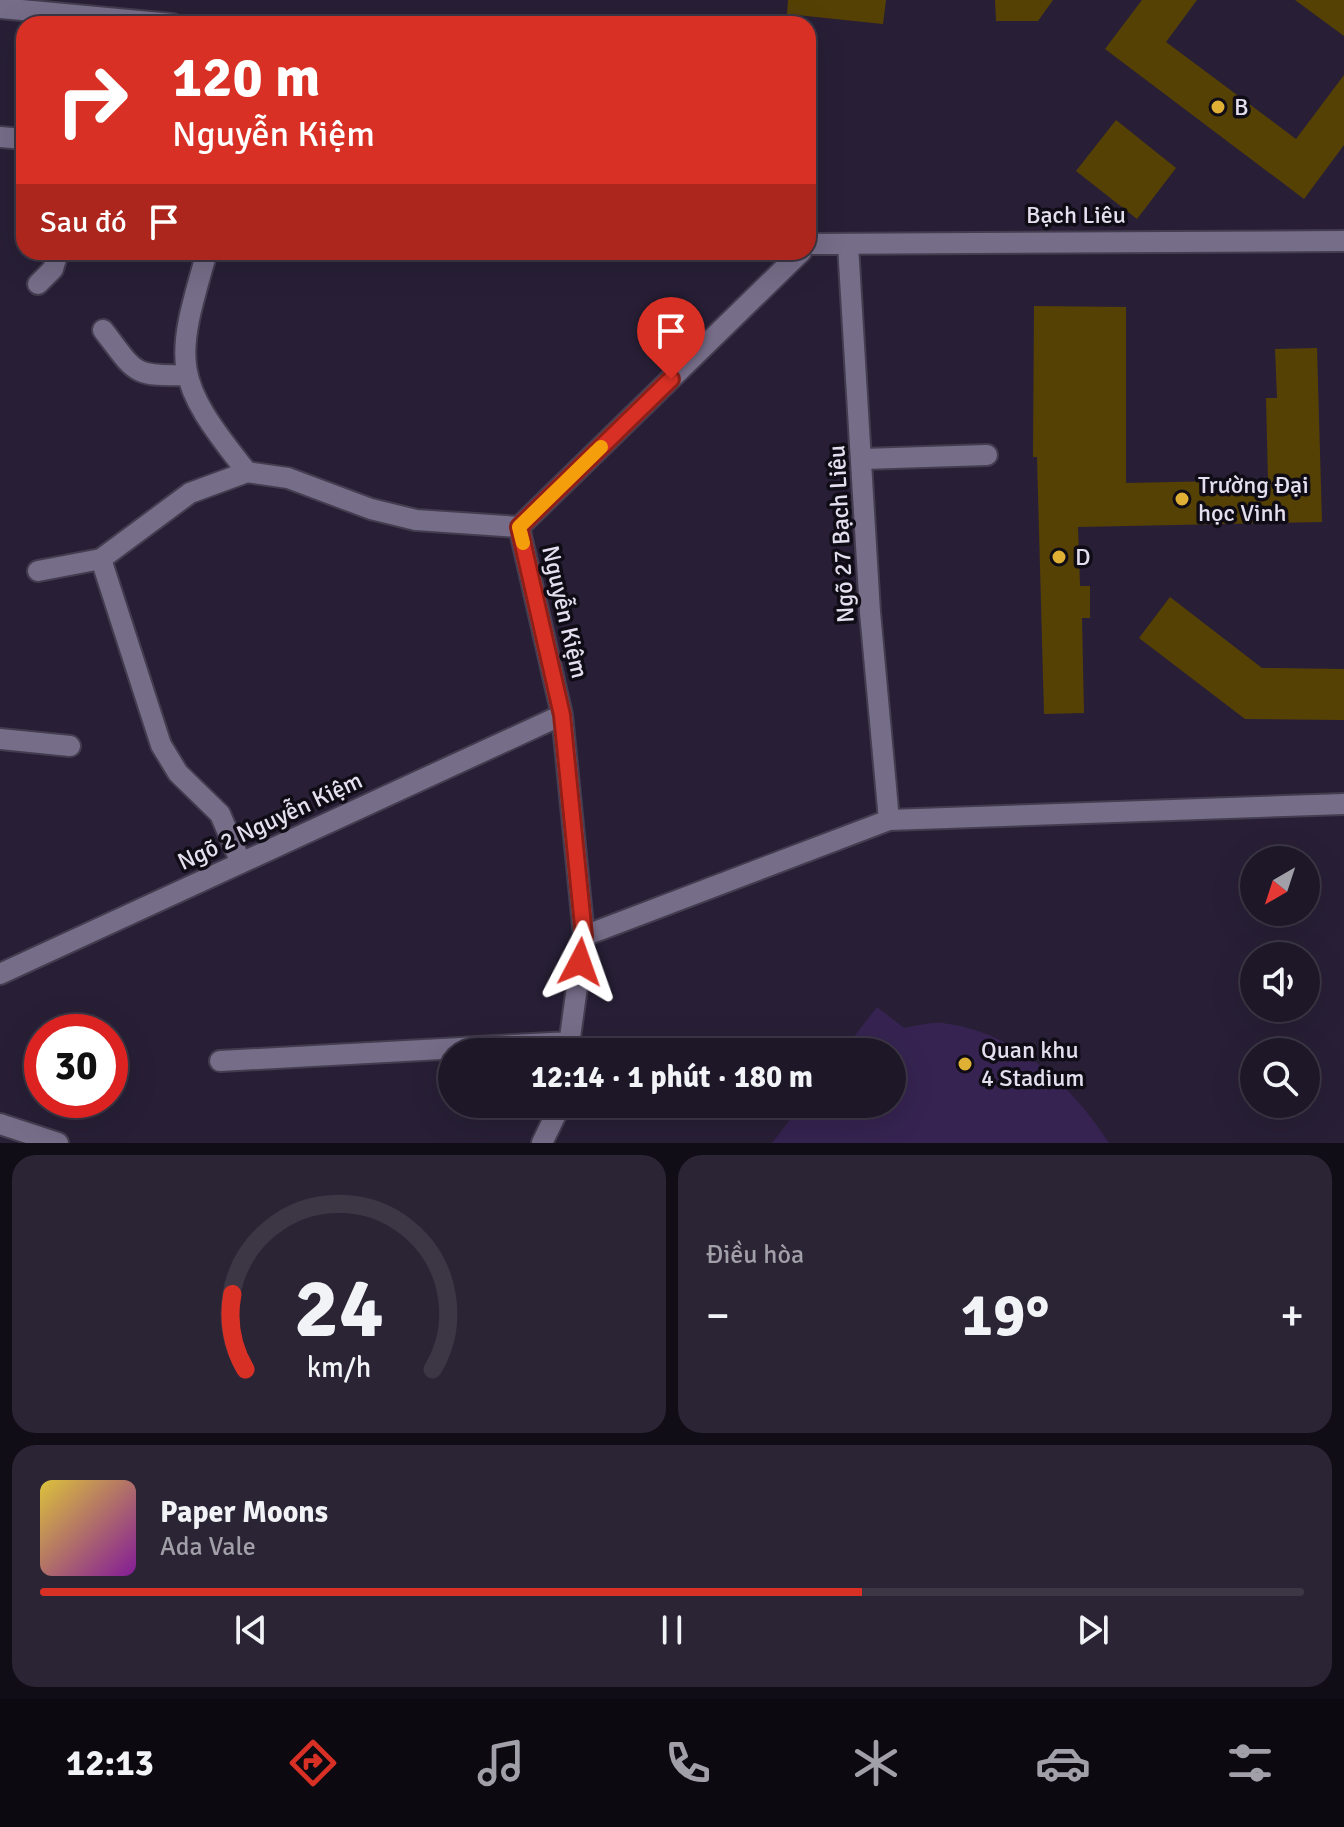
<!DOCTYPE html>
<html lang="vi">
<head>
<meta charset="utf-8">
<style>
  body { margin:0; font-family:Signika,sans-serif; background:#2b2434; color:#f1f3f6; height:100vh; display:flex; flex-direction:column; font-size:30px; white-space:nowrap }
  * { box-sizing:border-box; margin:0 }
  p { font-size:26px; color:#a19fa8 }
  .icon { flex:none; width:44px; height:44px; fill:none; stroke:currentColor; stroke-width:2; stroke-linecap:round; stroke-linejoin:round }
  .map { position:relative; height:1143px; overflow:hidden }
  .details { display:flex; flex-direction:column; gap:12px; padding:12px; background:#100d16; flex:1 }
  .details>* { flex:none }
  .top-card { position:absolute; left:16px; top:16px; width:800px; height:244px; border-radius:24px; box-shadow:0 8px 32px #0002,0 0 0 2px #3c3645; background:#d93025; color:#fff; overflow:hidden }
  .needle { width:52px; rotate:219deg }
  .tools { position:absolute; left:1240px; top:846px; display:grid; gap:16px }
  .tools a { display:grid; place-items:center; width:80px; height:80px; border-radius:50%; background:#1e1728; box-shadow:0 8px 32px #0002,0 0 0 2px #3c3645; font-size:40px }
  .speed { position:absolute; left:24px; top:1014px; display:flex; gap:16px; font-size:40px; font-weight:700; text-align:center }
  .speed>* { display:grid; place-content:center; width:104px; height:104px; border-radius:50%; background:#1e1728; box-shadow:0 8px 32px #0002,0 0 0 2px #3c3645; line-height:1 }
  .speed .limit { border:12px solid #d22; background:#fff; color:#111 }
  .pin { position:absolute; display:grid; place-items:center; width:68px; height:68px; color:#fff; margin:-82px -34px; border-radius:50% 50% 50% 0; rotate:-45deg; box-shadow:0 0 8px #0007 }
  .pin .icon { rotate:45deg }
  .me { position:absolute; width:88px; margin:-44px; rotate:4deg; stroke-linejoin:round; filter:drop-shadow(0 0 6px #0008) }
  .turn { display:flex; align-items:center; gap:28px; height:168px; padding:0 24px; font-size:36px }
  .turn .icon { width:104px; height:104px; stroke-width:2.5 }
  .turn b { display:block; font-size:56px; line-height:68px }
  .then { display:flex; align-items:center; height:76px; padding:0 24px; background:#0003; gap:16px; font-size:30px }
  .big { font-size:60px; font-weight:800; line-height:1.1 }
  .details .widget { flex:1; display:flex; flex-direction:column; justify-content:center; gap:12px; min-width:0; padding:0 28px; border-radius:24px; background:#2b2434 }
  .details .dial { align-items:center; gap:0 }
  .dial svg { height:208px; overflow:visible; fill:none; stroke:#3c3645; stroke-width:7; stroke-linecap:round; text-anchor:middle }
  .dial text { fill:#f1f3f6; stroke:none }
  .song { display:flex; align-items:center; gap:24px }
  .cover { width:96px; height:96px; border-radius:12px; background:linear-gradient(135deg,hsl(50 70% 55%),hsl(290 70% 35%)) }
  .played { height:8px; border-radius:4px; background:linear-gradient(90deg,#d93025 65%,#3c3645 65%) }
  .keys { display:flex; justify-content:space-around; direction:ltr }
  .heat { display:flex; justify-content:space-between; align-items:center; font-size:44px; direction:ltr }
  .details .tiles { flex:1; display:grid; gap:12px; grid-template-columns:1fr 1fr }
  .widget:last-child { grid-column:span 2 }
  .trip { position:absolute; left:438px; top:1038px; width:468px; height:80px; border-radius:40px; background:#1e1728; box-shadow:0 8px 32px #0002,0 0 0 2px #3c3645; font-weight:800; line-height:80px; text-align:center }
  .tabs { display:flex; height:128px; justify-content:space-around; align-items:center; background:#0c0910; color:#a19fa8 }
  .tabs .icon { width:56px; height:56px }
  .tabs .current { color:#d93025 }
  .tabs b { font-size:36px; color:#f1f3f6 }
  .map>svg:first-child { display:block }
  .pitch { fill:#362351 }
  .building { fill:#564105 }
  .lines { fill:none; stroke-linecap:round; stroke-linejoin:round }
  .street-casing { stroke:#443c4f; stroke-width:24 }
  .street { stroke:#766d89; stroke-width:20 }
  .route-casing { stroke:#8d1f18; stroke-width:20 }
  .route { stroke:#d93025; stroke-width:14 }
  .slow { stroke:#f59e0b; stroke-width:14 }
  .poi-dot { fill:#dfb034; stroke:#0f0c16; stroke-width:3 }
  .labels { text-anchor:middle; stroke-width:7; stroke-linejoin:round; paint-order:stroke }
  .poi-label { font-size:24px; fill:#e4dfee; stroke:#0f0c16; text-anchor:start }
  .street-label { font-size:24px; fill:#e4dfee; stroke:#0f0c16 }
</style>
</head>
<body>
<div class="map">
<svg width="1344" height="1143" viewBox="0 0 1344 1143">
  <rect width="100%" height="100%" fill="#281f36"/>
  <path class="pitch" d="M 877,1007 L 904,1028 C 916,1026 930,1022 942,1023 C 1014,1031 1071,1084 1109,1143 L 772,1143 L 802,1104 L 892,1104 L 892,1052 L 842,1052 Z"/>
  <path class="building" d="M 788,0 L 886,0 L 883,24 L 787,14 Z
    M 995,0 L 1053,0 L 1038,21 L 996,21 Z
    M 1142,0 L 1197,0 L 1166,42 L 1296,139 L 1344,75 L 1344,145 L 1304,199 L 1105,49 Z
    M 1295,0 L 1344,0 L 1344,36 Z
    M 1116,120 L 1176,168 L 1137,219 L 1076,171 Z
    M 1034,306 L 1126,307 L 1126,483 L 1268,480 L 1266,398 L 1277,398 L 1275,349 L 1317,348 L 1322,522 L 1078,527 L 1080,586 L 1090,586 L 1090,618 L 1082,618 L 1084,713 L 1044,714 L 1037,457 L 1033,457 Z
    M 1170,597 L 1262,668 L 1344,669 L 1344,720 L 1245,719 L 1139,638 Z"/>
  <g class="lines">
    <g class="street-casing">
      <path id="street" d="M 0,8 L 172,24
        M 0,137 L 24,139
        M 808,244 L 1344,241
        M 848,245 L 870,612 L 889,820
        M 207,252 C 174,365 172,378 247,472
        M 38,284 L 53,269 L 58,252
        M 103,330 C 135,371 131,377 185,375
        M 863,459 L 987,455
        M 101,559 L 161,745 L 178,773 L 220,814 L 241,863
        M 38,571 L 101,559 L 190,493 L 247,472 L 288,478 L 371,509 L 416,520 L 519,527
        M 0,739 L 70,746
        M 584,936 L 889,820 L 1344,804
        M 0,974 L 562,715
        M 568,1052 L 584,936 L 562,715 L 519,527 L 801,252
        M 220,1061 L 570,1042
        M 0,1124 L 58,1143
        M 542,1143 L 561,1104"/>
    </g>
    <use href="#street" class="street"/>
  </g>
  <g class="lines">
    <g class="route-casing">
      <path id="route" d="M 580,962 L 584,936 L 562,715 L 519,527 L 671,379"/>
    </g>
    <use href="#route" class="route"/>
    <path class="slow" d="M 523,543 L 519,527 L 601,447"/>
  </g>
  <g class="poi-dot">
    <circle cx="1218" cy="107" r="8"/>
    <circle cx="1182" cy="499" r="8"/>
    <circle cx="1059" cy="557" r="8"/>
    <circle cx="965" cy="1064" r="8"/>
  </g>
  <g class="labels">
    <g class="poi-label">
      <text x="1234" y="115">B</text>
      <text x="1198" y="493">Trường Đại<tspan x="1198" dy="28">học Vinh</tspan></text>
      <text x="1075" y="565">D</text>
      <text x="981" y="1058">Quan khu<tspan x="981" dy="28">4 Stadium</tspan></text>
    </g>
    <g class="street-label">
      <text x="1076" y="223">Bạch Liêu</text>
      <text transform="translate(841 534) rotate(-93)" y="8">Ngõ 27 Bạch Liêu</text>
      <text transform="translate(565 612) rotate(77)" y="8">Nguyễn Kiệm</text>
      <text transform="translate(270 821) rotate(-25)" y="8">Ngõ 2 Nguyễn Kiệm</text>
    </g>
  </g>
</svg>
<div class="tools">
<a><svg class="needle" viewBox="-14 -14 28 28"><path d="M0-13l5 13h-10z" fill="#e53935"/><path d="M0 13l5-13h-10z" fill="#a19fa8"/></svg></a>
<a><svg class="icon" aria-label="sound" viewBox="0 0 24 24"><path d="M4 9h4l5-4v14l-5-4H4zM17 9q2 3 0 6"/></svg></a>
<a><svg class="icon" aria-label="search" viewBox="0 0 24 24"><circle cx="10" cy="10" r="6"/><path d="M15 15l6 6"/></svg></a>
</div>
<div class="speed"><div class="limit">30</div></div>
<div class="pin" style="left:671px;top:379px;background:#d93025"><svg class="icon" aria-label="arrive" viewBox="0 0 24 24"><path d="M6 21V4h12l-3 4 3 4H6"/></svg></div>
<svg class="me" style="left:580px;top:962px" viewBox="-20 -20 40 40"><path d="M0-17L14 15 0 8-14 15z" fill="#d93025" stroke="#fff" stroke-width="4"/></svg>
<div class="trip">12:14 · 1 phút · 180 m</div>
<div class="top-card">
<div class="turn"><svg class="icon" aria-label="right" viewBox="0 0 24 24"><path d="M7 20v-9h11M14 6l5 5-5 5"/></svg><div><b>120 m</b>Nguyễn Kiệm</div></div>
<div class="then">Sau đó<svg class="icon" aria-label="arrive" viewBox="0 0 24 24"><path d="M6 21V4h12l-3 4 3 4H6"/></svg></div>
</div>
</div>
<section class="details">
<div class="tiles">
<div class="widget dial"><svg viewBox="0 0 100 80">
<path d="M14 69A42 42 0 1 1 86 69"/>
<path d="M14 69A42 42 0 0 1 9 40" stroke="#d93025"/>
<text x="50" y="56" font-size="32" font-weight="700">24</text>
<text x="50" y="72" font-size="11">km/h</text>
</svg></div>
<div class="widget"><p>Điều hòa</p>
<div class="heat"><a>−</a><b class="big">19°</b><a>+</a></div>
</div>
<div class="widget">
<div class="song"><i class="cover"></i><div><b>Paper Moons</b><p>Ada Vale</p></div></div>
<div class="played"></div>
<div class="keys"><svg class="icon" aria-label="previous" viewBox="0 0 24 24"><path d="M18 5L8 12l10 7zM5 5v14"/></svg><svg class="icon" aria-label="pause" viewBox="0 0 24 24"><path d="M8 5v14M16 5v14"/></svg><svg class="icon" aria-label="next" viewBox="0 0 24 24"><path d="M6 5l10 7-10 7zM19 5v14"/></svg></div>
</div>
</div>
</section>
<nav class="tabs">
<b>12:13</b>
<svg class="icon current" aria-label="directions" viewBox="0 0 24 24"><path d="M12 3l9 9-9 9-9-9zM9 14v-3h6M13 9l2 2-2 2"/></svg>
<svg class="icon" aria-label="music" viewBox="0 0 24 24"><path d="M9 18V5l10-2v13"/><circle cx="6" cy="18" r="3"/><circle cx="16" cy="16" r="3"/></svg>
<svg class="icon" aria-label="phone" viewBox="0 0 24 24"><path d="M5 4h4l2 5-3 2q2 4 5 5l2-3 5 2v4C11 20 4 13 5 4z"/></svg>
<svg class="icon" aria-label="climate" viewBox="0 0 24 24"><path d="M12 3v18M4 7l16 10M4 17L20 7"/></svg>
<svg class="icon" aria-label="car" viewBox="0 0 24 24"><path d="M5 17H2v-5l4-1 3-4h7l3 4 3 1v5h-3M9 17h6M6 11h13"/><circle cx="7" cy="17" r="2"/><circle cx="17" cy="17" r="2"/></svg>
<svg class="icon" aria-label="filters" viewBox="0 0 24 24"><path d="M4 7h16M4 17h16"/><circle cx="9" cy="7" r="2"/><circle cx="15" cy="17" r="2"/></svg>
</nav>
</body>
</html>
